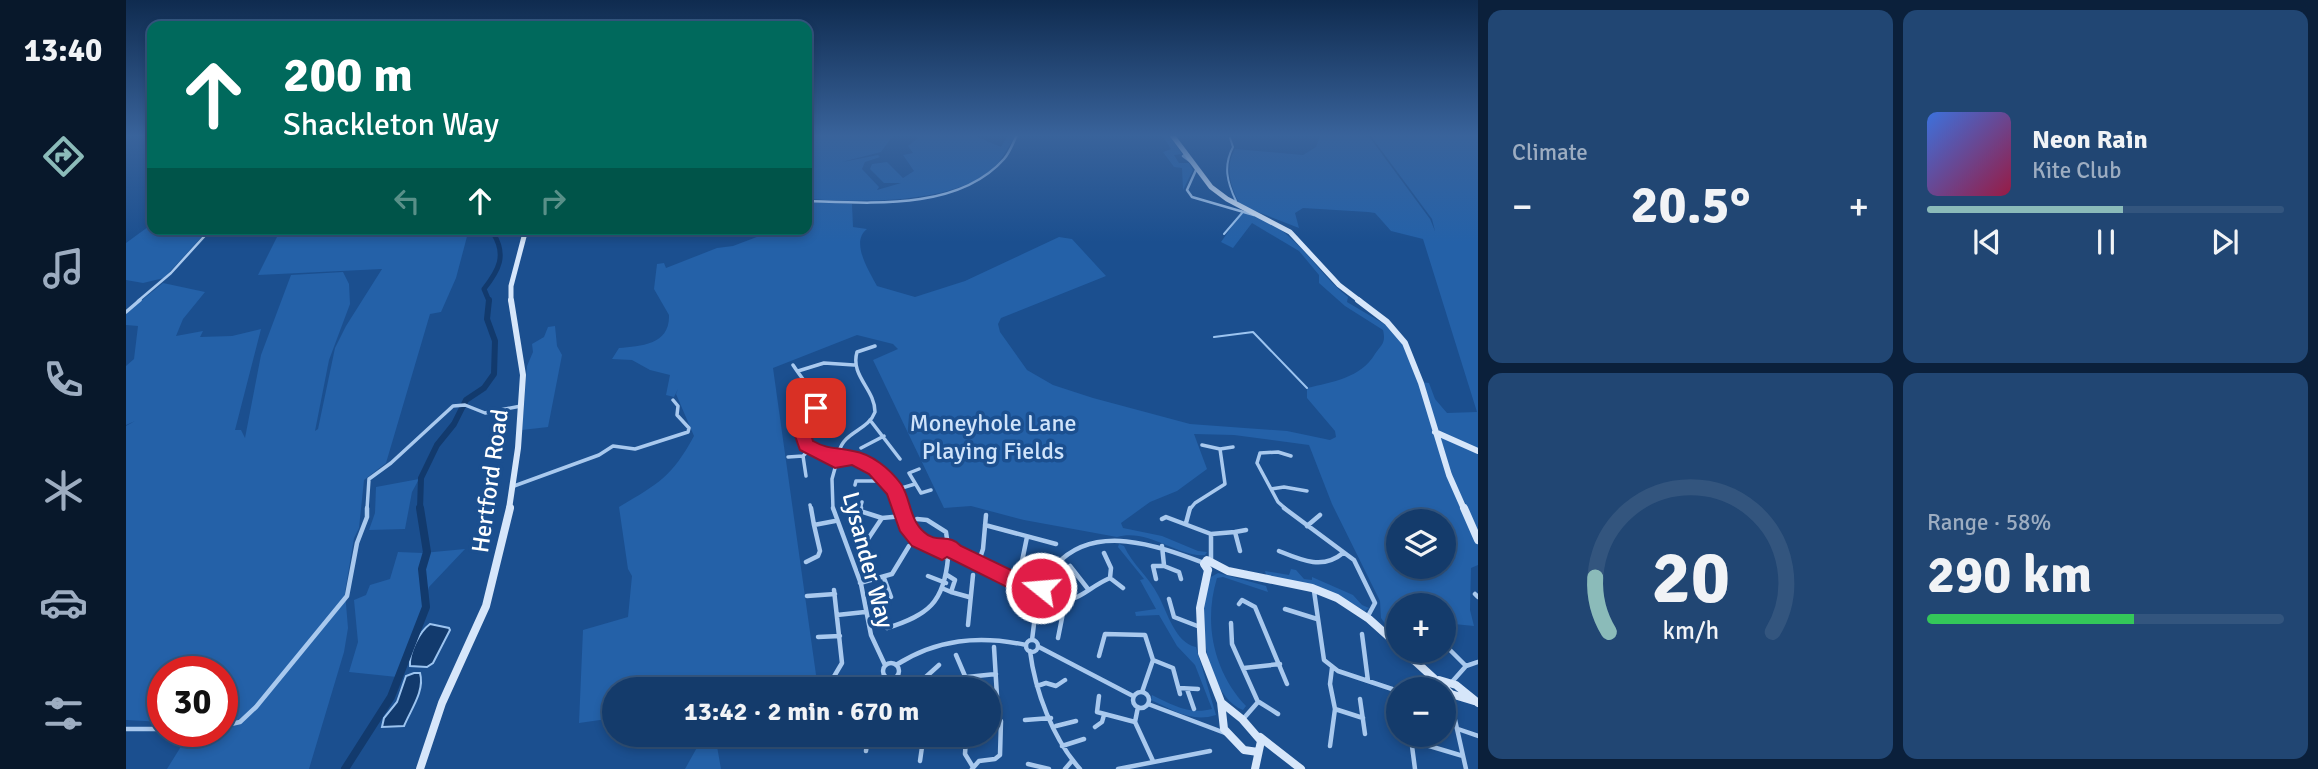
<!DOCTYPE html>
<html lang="en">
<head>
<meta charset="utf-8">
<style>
  body { margin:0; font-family:Signika,sans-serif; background:#214673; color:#f1f3f6; height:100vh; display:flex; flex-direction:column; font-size:26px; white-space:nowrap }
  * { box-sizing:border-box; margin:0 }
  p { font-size:23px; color:#9dadc1 }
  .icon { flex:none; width:38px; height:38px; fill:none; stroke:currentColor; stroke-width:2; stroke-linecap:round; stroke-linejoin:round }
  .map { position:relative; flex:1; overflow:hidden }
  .details { display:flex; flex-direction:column; gap:10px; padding:10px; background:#0b203b; width:840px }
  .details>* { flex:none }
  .guide { position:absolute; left:21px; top:21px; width:665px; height:214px; border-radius:14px; box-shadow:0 4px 10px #0003,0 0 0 2px #33557e; background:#00695c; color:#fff; overflow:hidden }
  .fabs { position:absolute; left:1260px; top:509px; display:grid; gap:14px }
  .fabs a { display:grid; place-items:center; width:70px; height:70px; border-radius:50%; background:#143b6b; box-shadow:0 4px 10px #0003,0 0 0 2px #33557e; font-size:35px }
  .speed { position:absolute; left:21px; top:656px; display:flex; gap:14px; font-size:35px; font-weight:700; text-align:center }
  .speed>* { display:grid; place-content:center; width:91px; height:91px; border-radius:50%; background:#143b6b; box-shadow:0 4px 10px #0003,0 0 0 2px #33557e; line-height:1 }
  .speed .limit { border:10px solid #d22; background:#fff; color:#111 }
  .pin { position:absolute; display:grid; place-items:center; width:60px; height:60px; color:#fff; margin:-30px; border-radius:14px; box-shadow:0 4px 10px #0006 }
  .me { position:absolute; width:77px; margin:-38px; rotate:287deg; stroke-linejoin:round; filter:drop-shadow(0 0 5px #0008) }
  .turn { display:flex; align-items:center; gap:24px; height:147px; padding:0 21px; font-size:32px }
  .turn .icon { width:91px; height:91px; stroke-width:2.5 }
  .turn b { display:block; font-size:49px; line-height:60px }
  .lanes { display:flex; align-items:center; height:66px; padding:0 21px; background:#0003; justify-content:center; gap:35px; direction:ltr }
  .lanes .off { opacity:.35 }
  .big { font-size:52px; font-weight:700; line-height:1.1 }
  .details .tile { flex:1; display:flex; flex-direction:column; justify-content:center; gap:10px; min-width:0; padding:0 24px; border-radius:14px; background:#214673 }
  .details .dial { align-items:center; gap:0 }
  .dial svg { height:182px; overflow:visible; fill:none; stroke:#33557e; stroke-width:7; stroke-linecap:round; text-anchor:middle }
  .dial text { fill:#f1f3f6; stroke:none }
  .song { display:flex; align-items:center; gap:21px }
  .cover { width:84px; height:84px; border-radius:10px; background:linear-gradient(135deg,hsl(220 70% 55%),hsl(340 70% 35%)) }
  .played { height:7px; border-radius:4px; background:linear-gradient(90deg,#8bbbb9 55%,#33557e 55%) }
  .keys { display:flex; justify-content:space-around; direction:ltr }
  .heat { display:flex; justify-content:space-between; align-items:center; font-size:38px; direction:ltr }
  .charge { height:10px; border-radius:5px; background:linear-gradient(90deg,#34c759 58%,#33557e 0) }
  .details .tiles { flex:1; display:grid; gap:10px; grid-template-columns:repeat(2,1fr) }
  .trip { position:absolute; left:476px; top:677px; width:399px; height:70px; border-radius:35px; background:#143b6b; box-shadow:0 4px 10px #0003,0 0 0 2px #33557e; font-weight:700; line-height:70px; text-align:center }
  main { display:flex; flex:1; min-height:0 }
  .menu { display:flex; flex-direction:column; width:126px; justify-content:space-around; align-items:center; background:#08182b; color:#9dadc1 }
  .menu .icon { width:49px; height:49px }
  .menu .current { color:#8bbbb9 }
  .menu b { font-size:32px; color:#f1f3f6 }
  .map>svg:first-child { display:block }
  .green { fill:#2461a8; fill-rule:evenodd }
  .water { fill:#123a6d; stroke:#9cc4f0; stroke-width:2 }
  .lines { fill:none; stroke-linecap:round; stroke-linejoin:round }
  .stream { stroke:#9cc4f0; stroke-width:2 }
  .river-far2 { stroke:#123a6d; stroke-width:5 }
  .river-far1 { stroke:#123a6d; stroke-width:6 }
  .river { stroke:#123a6d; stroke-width:8 }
  .street-far2 { stroke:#a9c9ee; stroke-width:2.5 }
  .street-far1 { stroke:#a9c9ee; stroke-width:3.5 }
  .street { stroke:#a9c9ee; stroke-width:4.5 }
  .secondary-far2 { stroke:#d6e6fa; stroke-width:5 }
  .secondary-far1 { stroke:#d6e6fa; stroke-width:6 }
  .secondary { stroke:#d6e6fa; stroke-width:8 }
  .route { fill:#e11d48; stroke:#92132f; stroke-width:2 }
  .labels { text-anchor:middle; stroke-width:7; stroke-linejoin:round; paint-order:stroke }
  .park-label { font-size:24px; fill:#cfe3fa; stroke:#1b4f8f }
  .street-label { font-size:24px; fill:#fff; stroke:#1b4f8f }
</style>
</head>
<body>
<main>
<nav class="menu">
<b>13:40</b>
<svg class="icon current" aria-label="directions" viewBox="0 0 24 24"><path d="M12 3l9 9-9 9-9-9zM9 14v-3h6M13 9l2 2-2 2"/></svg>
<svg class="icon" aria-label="music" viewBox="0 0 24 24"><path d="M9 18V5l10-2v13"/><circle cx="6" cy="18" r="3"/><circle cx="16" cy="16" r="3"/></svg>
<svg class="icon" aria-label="phone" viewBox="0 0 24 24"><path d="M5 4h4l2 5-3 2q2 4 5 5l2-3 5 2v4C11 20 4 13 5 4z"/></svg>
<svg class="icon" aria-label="climate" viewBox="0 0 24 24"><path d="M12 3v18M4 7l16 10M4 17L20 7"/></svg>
<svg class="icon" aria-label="car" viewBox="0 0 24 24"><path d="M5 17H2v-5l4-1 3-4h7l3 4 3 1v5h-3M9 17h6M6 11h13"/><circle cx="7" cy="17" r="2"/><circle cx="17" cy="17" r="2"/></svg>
<svg class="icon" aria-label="filters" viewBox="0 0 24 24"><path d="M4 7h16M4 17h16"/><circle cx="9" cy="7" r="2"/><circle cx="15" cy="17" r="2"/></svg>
</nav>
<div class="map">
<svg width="1352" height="769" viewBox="0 0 1352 769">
  <rect width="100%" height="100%" fill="#1b4f8f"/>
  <path class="green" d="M 681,135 L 847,135 L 875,147 L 882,135 L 890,135 C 882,147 876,161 865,170 C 823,205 733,202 681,199 ZM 772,135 L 793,137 L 782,146 L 787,153 L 777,155 L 788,171 L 777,178 L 761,162 L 746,164 L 744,169 L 758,183 L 775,183 L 751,190 L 753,187 L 736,169 L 739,162 L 754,157 L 752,155 L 716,162 L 755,152 L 766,137 Z
    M 1036,135 L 1043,135 L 1056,154 L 1048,155 L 1053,163 L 1063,163 L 1067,170 L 1057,190 L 1056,168 L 1048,167 L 1037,152 L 1045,149 Z
    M 1194,135 L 1242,135 L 1304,219 L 1309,231 L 1306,219 L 1244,135 L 1352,135 L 1352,565 L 1345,568 L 1344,610 L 1348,626 L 1318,623 L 1318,606 L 1272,606 L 1272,641 L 1270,639 L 1255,618 L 1254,601 L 1206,504 L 1183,445 L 1108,435 L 1068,434 L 1081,469 L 1051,491 L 1024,502 L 995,523 L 997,528 L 1036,536 L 1072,551 L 1081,552 L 1079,555 C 1053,558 1022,528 991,537 L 898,520 L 845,506 L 818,508 L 747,360 L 772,349 L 767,344 L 731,335 L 647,368 L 692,689 L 488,690 L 488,718 L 453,723 L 457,630 L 502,617 L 506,576 L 502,569 L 493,507 C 533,483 545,478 568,436 L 550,394 L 552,389 L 548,397 L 540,395 L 544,375 L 524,370 L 506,360 L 486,359 L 493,348 C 515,346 544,345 543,315 L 528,289 L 531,264 L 538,263 L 540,268 L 591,248 L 607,246 L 652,229 L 681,229 L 681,202 L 726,204 L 727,227 L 741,229 C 724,242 743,271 751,286 L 789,297 L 839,281 L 933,237 L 946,239 L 980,276 L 875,318 L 872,324 L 874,332 L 901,370 L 927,385 L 967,398 L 1064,424 L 1161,431 L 1204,440 L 1210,437 L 1209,431 L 1181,398 L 1181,388 C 1206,382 1235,378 1249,354 C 1256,344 1260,343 1257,330 L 1219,306 L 1193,283 L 1193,275 L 1173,251 L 1126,223 L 1107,248 L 1095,242 L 1116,212 C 1169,224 1183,266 1222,297 L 1221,302 L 1265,328 L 1279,343 L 1295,382 L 1303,383 L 1309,399 L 1321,413 L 1351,412 L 1297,239 L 1265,231 L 1249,213 L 1242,212 L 1177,208 L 1169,213 L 1173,228 L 1114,205 C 1105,188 1098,167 1109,149 L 1177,155 L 1190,147 ZM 1272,522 L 1318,522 L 1318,567 L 1272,567 Z
    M 26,224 L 26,229 L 83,229 L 38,278 L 17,283 L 0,280 L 0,243 Z
    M 155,229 L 343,229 L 330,278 L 315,312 L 304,314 L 260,463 L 238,480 L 233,528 L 228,538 L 219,592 L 222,628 L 218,652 L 183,769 L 41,769 L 64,732 L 96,732 L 96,672 L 37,672 L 37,722 L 0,720 L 0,426 L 9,421 L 0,425 L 0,366 L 8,359 L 12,326 L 0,325 L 0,313 L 37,283 L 79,292 L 57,319 L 50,336 L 77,331 L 74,337 L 106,336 L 135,329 L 109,430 L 115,430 L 119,438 L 135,355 L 165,275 L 217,272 L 223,284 L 224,304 L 203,360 L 189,431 L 192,429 L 209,348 L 220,326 L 256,269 L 132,275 Z
    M 429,326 L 431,346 L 436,355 L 422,427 L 396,430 L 401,366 L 407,352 L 406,344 L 418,337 L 422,327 Z
    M 293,479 L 286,492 L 279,529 L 243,530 L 249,513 L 250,487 Z
    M 993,544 L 998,546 C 1006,564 1023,577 1032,595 C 1041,611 1049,643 1070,647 L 1090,715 C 1066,723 1047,710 1025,700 L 1026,695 C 1046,705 1064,715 1086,709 L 1069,665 L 1051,646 L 1033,615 L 1010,616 L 1009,612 L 1030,609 L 1014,580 L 1018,579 L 992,547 Z
    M 339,549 L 303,587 L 295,617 L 271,677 L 223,672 L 232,642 L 228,600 L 240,595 L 244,585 L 264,579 L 272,552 L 297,553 Z
    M 1165,569 L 1170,570 L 1178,579 L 1186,580 L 1186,577 L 1227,595 L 1236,605 L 1243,608 L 1239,611 C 1207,592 1177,582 1141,578 L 1139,571 L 1163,575 Z
    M 1092,573 L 1140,586 L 1142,592 L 1097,577 L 1091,578 C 1077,624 1088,672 1120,706 L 1117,710 C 1078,694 1069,610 1085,577 Z
    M 578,735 L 589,735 L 595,769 L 559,769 Z"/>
  <path class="water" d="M 304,624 L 323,628 L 324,630 L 307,663 L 301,667 L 284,666 C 283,653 293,632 304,624 Z
    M 288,673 L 294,673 C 299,691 285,709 278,726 L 256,727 L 258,718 L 271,702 L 280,676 Z"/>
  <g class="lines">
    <path class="stream" d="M 1104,138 L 1107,147 C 1097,166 1101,182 1110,201
      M 1098,234 L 1116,213
      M 1088,337 L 1127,332 L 1181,388"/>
    <path class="river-far2" d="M 363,301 L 358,289 C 373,270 381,255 367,233 L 369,229"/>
    <path class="river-far1" d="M 294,509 L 295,478 L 311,445 L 328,424 L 340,400 L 358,388 L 368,374 L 369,341 L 361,319 L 363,300"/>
    <path class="river" d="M 219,769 L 265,697 L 300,607 L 296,569 L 301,552 L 294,508"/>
    <path class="street-far2" d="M 1060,154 L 1057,156 L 1065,162
      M 1070,170 L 1061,190 L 1066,197 L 1128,215
      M 681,201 C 744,203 832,211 878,159 C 884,152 887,143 891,135
      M 12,301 L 45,273 L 85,229"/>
    <path class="street-far1" d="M 0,312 L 14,300
      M 667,365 C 688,397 699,396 675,430 C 679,447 690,452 706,456
      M 672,371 L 698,363 L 728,365
      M 665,397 L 683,390
      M 690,409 L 710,412
      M 744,420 L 774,459
      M 696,435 L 710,412 L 712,403 L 699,384
      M 735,448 L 758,436
      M 1094,449 L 1107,447
      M706.5 456a5.5 5.5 0 1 1 11 0a5.5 5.5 0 1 1-11 0Z
      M 713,452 C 718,431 742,431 749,412 C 749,389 724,376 731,352 L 749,346
      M 662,457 L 677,456
      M 718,457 C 752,466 762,477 775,509
      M 793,469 L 783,473 L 795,493 L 805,490
      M 680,476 L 677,456 L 684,449
      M 729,485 L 730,481 L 752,481 L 757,476
      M 388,486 L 473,455 L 487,446 L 509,449 L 562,432 L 563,428 L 551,415 L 552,406 L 547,400
      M 1145,489 L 1158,487 L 1181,491
      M 769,490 L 789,484
      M 684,505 L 685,509
      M 241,509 L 243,479 L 265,463 L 327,406 L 339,405 L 359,413 L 395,406
      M 707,509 L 706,479 L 711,461
      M 734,509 L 736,502
      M 1064,509 L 1069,503 L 1099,484 L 1094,449 L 1076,445
      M 1160,509 L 1152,502 L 1131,463 L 1134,453 L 1152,452 L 1165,456"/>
    <path class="street" d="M 685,508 L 688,525
      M 707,508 L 735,584 L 745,635 L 759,665
      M 775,508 C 784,530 794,542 816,551
      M 1158,508 L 1228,560 L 1249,603 L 1242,616
      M 734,511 L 756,518 L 777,516
      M 733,514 L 735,508
      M 791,519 L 801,520 L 820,532 L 822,546
      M 1036,519 L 1040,517 L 1085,534 L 1085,559
      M 1060,523 L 1064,508
      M 859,525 L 930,544
      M 1181,526 L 1194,515
      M 1109,532 L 1120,530
      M 1085,534 L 1109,532 L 1114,551
      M 742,539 L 756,518
      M816 552a6 6 0 1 1 12 0a6 6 0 1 1-12 0Z
      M 1036,546 L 1038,565
      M 1153,551 C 1175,560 1197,570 1217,553
      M 829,552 L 848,559 L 907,591
      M 853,561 L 857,549 L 860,515
      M 680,562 L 692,556 L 694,551 L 688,525 L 709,521
      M 944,566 L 962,589
      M 894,571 L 901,537
      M 802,576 L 820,583
      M 758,578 L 765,597
      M 984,578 L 997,588
      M 1030,579 L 1027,566 L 1038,566 L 1053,572 L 1055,579
      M 734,583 L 766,574 L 783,546
      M906 594a7 7 0 1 1 14 0a7 7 0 1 1-14 0Z
      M 915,588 C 920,581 924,572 930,565 C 969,522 1032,546 1078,563
      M 818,589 L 825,592 L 829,580 L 821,575
      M 1188,591 L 1198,660 L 1212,671 L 1272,691
      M 825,592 L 843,597
      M 1349,594 L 1352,597
      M 681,596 L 709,594
      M 920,598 C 952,607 958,589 984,578 L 985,568 L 978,553
      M 1043,599 L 1048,617 L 1074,627
      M 1113,604 L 1116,600 L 1129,607 L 1161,684
      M 1159,609 L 1191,619
      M 711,615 L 739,612
      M 1105,623 L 1106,644 L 1132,702 L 1118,718
      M 842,625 L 847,575
      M 761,628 C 802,615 818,603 822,558
      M 1236,634 L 1242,681
      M 692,637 L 714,636
      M 932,638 L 939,603
      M900 646a6 6 0 1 1 12 0a6 6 0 1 1-12 0Z
      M 906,640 L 911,600
      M 1318,644 L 1340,666
      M 868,647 L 871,696
      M 913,647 L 1007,696
      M 904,651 C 909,691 927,739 954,769
      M 830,655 L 839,676
      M 973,656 L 979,634 L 1019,635 L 1027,660 L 1016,692
      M 1027,660 L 1047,668 L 1054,694
      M757 671a8 8 0 1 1 16 0a8 8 0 1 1-16 0Z
      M 770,665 C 811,639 853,635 900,645
      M 1118,668 L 1154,664
      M 772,676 L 785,690
      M 801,677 L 813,690 L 841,677 L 870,674
      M 1325,683 L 1340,666 L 1352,662
      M 792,684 L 813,665
      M 911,686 L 920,683 L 930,686 L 939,680
      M 1053,688 L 1072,689
      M 1061,689 L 1068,709
      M 700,690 L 716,663 L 708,590
      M 752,690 L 760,677
      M 1276,690 L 1282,683
      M1007 700a8 8 0 1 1 16 0a8 8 0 1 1-16 0Z
      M 1323,693 L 1340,769
      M 973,696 L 971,712 L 1009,722
      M 1234,699 L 1239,734
      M 1133,702 L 1152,714
      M 1022,704 L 1099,733
      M 1012,707 L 1009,722 L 1027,761
      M 1209,709 L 1237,718
      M 899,720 L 925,718
      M 96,726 L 114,722 L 130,707 L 221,596 L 231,543 L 241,517 L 241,508
      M 930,726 L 950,721
      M 969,727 L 976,722 L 978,715
      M 0,729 L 37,729
      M 1332,729 L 1352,736
      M 1289,735 L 1300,745 L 1337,756
      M 758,738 L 767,740 L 768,735
      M 936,746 L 958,739
      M 1204,746 L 1209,709 L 1204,684 L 1206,668
      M 740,751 L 742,735
      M 794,761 L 797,740 L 795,735
      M 902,764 L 923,769
      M 847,767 L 839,754 L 840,738 L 852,740
      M 846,769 L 853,761 L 869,759 L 874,755 L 875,721
      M 939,769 L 945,762
      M 992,769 L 1084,751
      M 1289,769 L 1286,746 L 1292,739"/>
    <path class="secondary-far2" d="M 1046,135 L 1085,187 L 1101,199 L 1164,232 L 1213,285 L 1234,301
      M 385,301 L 385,286 L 400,229"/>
    <path class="secondary-far1" d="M 1232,300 L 1261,322 L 1279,343 L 1295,383 L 1323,475 L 1338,509
      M 1309,432 L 1352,451
      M 383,509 L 392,448 L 397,375 L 385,300"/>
    <path class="secondary" d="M 1338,508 L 1352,540
      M 1082,570 L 1078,564 L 1081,560 L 1102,571 L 1186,588 L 1211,598 L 1243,619 L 1272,645
      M 1082,570 L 1074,608 L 1076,653 L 1095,702 L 1098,729 L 1118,750 L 1132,752
      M 1278,651 L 1325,694 L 1348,701
      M 1313,680 L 1330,685 L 1352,703
      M 1096,703 L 1116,719 L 1135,741 L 1129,769
      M 1134,737 L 1175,769
      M 294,769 L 316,703 L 360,606 L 384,508"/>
  </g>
  <linearGradient id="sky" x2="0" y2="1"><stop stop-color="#0f2b4f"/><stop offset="0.56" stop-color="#39639b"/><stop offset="1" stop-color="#39639b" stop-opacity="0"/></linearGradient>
  <rect width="1352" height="242" fill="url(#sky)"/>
  <path class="route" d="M 690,402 L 696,403 L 698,408 L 684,431 L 687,441 C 703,450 711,447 727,451 C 746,454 764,469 775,484 C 785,499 783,519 798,532 C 810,544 824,533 835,546 L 908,581 L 915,579 L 922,582 L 924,588 L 922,595 L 907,600 L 821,557 L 816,560 L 786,546 L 774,531 L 761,494 L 743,474 L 726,465 L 709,468 L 674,450 L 667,430 L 684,403 Z"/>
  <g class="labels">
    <g class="park-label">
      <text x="867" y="431">Moneyhole Lane<tspan x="867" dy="28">Playing Fields</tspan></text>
    </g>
    <g class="street-label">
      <text transform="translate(364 481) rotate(-82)" y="8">Hertford Road</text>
      <text transform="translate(742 560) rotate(75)" y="8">Lysander Way</text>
    </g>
  </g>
</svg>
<div class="fabs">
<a><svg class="icon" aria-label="layers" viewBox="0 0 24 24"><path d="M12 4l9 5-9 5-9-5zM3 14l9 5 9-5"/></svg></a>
<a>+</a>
<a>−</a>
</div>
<div class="speed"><div class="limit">30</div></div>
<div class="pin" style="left:690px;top:408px;background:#d93025"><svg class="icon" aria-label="arrive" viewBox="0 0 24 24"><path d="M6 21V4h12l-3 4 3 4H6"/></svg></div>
<svg class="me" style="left:915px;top:588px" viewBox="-20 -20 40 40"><circle r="17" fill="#e11d48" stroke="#fff" stroke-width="3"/><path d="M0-11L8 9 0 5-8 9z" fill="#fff"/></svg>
<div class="trip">13:42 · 2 min · 670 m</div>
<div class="guide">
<div class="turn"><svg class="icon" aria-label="ahead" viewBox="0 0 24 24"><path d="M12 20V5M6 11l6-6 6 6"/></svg><div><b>200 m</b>Shackleton Way</div></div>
<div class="lanes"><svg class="icon off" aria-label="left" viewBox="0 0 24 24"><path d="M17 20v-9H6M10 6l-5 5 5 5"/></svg><svg class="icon" aria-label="ahead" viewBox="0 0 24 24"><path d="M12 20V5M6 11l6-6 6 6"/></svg><svg class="icon off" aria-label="right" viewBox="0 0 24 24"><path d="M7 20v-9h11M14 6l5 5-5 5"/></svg></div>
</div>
</div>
<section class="details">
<div class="tiles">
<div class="tile"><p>Climate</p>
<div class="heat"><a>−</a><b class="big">20.5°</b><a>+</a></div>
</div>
<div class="tile">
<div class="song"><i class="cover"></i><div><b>Neon Rain</b><p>Kite Club</p></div></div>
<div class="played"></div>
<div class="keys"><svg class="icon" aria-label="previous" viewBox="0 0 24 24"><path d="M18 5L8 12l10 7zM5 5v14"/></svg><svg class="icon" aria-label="pause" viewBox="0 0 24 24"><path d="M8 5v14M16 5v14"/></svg><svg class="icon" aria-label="next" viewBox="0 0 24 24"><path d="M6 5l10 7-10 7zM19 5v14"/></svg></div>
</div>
<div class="tile dial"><svg viewBox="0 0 100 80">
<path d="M14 69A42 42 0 1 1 86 69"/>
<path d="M14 69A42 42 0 0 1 8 45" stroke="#8bbbb9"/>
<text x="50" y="56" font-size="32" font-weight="700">20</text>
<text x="50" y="72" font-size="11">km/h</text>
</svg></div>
<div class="tile"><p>Range · 58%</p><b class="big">290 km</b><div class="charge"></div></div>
</div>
</section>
</main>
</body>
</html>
